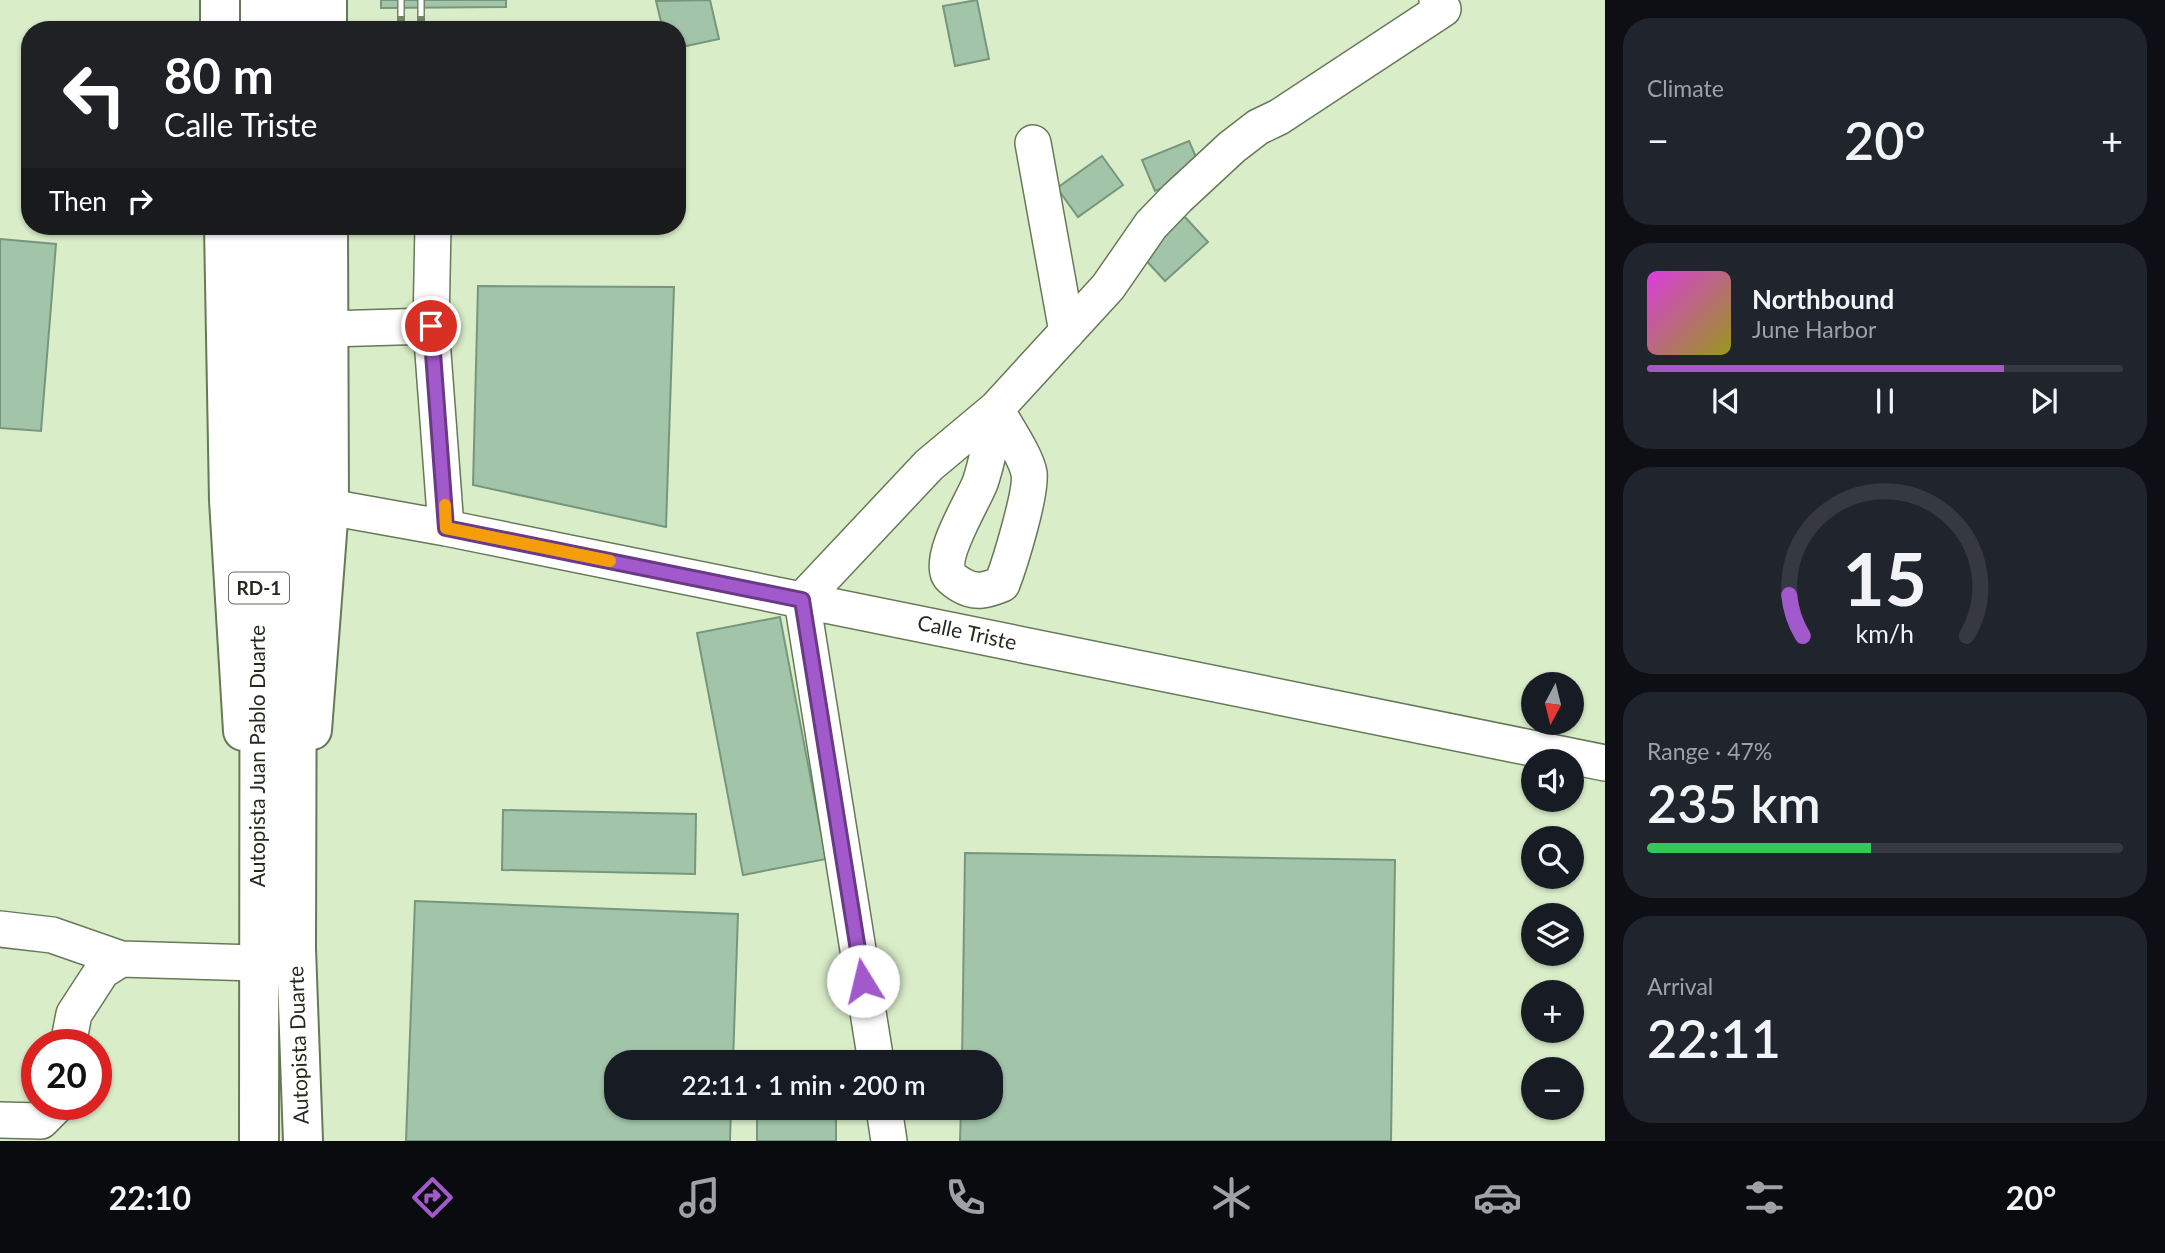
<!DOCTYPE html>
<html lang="en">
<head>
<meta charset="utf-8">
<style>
  body { margin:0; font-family:Lato,sans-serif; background:#20242c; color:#f1f3f6; height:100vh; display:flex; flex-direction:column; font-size:26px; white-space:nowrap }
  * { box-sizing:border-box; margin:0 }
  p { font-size:23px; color:#9ea1a6 }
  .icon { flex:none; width:38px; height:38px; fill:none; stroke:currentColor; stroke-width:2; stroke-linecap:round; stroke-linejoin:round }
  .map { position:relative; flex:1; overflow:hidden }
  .drawer { display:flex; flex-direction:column; gap:18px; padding:18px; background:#0d0f14; width:560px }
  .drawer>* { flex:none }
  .hud { position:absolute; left:21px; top:21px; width:665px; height:214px; border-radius:28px; box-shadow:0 2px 5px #0004; background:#202124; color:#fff; overflow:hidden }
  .needle { width:46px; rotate:187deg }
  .buttons { position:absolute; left:1521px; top:672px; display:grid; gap:14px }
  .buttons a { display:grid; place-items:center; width:63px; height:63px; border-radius:50%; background:#171b24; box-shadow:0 2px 5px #0004; font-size:35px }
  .speed { position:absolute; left:21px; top:1029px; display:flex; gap:14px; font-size:35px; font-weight:700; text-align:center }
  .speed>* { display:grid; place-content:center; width:91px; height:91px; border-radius:50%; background:#171b24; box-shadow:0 2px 5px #0004; line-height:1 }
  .speed .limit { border:10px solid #d22; background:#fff; color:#111 }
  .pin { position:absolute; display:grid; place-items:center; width:60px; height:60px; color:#fff; margin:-30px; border:4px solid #fff; border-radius:50%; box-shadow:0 2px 7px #0007 }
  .me { position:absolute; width:77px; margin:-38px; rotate:351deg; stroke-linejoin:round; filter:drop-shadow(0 0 5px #0008) }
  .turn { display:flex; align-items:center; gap:24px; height:147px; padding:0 28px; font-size:32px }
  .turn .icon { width:91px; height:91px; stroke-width:2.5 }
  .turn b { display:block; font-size:49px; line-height:60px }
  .then { display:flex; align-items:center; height:66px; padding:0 28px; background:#0003; gap:14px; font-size:26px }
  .big { font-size:52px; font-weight:600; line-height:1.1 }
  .drawer .widget { flex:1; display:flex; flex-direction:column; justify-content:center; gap:10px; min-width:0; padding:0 24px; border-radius:28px; background:#20242c }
  .drawer .dial { align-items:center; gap:0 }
  .dial svg { height:182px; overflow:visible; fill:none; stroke:#363941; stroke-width:7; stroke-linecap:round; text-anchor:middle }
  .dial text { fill:#f1f3f6; stroke:none }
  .song { display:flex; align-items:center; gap:21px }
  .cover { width:84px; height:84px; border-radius:10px; background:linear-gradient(135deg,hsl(300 70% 55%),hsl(60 70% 35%)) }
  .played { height:7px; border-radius:4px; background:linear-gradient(90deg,#a259cc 75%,#363941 75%) }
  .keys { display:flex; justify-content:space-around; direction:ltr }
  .heat { display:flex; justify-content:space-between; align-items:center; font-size:38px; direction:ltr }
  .charge { height:10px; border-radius:5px; background:linear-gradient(90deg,#34c759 47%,#363941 0) }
  .trip { position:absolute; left:604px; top:1050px; width:399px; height:70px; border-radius:28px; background:#171b24; box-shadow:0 2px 5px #0004; font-weight:600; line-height:70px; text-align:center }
  .tabs { display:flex; height:112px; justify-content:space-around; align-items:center; background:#090b0e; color:#9ea1a6 }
  .tabs .icon { width:49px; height:49px }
  .tabs .active { color:#a259cc }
  .tabs b { font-size:32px; color:#f1f3f6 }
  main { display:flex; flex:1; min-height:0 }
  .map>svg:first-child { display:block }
  .building { fill:#a2c4a9; stroke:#76977d; stroke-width:2 }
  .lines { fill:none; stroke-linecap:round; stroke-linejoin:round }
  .minor-casing { stroke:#677958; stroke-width:38 }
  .major-casing { stroke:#677958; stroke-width:42 }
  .highway-casing { stroke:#677958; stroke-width:42 }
  .minor { stroke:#fff; stroke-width:35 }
  .major { stroke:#fff; stroke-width:38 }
  .highway { stroke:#fff; stroke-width:38 }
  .rail-casing { stroke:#76836b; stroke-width:8 }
  .rail { stroke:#fff; stroke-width:5; stroke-dasharray:16; stroke-linecap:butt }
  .route-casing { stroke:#693a85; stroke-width:18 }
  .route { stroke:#a259cc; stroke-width:12 }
  .slow { stroke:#f59e0b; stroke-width:12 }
  .labels { text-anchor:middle; stroke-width:5; stroke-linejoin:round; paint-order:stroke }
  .shield { fill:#fff; stroke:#666b62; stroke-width:2 }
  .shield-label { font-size:19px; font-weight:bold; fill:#242b1e }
  .street-label { font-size:21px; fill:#242b1e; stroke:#fff }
</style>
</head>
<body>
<main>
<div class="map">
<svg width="1605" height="1141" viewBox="0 0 1605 1141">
  <rect width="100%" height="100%" fill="#d9edc9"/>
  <path class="building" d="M 381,0 L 506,0 L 506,7 L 381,8 Z
    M 710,0 L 719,39 L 677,48 L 677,30 L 663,30 L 656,1 Z
    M 977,0 L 989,59 L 955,66 L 943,6 Z
    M 1189,141 L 1202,171 L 1155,191 L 1142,160 Z
    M 1102,156 L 1123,185 L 1078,217 L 1057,188 Z
    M 1184,216 L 1208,242 L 1165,281 L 1141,255 Z
    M 0,239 L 56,244 L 41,431 L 0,428 Z
    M 478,286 L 674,287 L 666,527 L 473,485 Z
    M 780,617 L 826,859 L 743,875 L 697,633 Z
    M 503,810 L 696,814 L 695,874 L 502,870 Z
    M 965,853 L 1395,860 L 1391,1141 L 960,1141 L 961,1108 L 990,1108 L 990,1062 L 962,1062 Z
    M 415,901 L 738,914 L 733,1062 L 616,1062 L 616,1108 L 731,1108 L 730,1141 L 406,1141 Z
    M 836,1114 L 836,1141 L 757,1141 L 757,1115 Z"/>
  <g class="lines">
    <g class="minor-casing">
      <path id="minor" d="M 1033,143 L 1067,332
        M 433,226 L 431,326 L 446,528
        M 328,329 L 431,326
        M 996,409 C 1005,426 1026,456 1029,473 C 1032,492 1010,563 1002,584 C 987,590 976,594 961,585 C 958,583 951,579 949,575 C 939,555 972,503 980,483 C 988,460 992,434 996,409 Z
        M 329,507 L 446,528 L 1605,763
        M 0,929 L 52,935 L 121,959 L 258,963
        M 68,1045 L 74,1014 L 102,971 L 121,959
        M 876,1062 L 802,600 L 929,465 L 996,409 L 1108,287 L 1151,225 L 1177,198 L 1232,147 L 1258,127 L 1279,117 L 1443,9 L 1437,0
        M 884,1108 L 889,1141
        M 0,1120 L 41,1121 L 58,1104"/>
    </g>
    <g class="major-casing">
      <path id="major" d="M 220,0 L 220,30
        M 327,0 L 327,30
        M 224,226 L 229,500 L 243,731
        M 312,730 L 329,507 L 328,226"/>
    </g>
    <g class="highway-casing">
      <path id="highway" d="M 297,0 L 297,30
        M 260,30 L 260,0
        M 298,226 L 296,949 L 303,1141
        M 259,1141 L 260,226"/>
    </g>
    <use href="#minor" class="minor"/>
    <use href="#major" class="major"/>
    <use href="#highway" class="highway"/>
    <g class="rail-casing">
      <path id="rail" d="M 401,0 L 401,30
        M 421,0 L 421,30"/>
    </g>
    <use href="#rail" class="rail"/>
  </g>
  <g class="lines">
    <g class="route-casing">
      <path id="route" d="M 431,326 L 446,528 L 802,600 L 863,981"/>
    </g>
    <use href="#route" class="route"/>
    <path class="slow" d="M 445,505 L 446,528 L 610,561"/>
  </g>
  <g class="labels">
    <rect class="shield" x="229" y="572.5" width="60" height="31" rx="5"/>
    <g class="shield-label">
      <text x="259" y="595">RD-1</text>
    </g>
    <g class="street-label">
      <text transform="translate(967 633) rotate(12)" y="7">Calle Triste</text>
      <text transform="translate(258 756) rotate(-90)" y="7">Autopista Juan Pablo Duarte</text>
      <text transform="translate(299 1045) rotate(-92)" y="7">Autopista Duarte</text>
    </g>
  </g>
</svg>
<div class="buttons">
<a><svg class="needle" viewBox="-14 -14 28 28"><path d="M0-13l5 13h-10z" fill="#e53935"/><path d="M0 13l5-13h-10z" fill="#9ea1a6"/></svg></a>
<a><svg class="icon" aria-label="sound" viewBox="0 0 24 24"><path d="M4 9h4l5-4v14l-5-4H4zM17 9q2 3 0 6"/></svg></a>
<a><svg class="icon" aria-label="search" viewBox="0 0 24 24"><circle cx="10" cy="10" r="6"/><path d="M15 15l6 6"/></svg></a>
<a><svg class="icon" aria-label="layers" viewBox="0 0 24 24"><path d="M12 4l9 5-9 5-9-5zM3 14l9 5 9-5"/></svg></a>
<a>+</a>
<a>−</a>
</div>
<div class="speed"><div class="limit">20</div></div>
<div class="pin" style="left:431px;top:326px;background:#d93025"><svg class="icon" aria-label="arrive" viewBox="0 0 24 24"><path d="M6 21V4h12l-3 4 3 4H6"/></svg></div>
<svg class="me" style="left:863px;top:981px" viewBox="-20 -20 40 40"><circle r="19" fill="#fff"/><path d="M0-13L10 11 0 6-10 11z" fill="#a259cc"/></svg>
<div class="trip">22:11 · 1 min · 200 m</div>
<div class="hud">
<div class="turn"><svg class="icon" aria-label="left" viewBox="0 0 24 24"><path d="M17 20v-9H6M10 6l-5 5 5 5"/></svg><div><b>80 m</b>Calle Triste</div></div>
<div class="then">Then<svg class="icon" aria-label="right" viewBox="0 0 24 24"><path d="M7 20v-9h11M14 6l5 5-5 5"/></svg></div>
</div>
</div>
<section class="drawer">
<div class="widget"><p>Climate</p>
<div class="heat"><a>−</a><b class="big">20°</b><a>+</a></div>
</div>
<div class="widget">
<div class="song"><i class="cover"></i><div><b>Northbound</b><p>June Harbor</p></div></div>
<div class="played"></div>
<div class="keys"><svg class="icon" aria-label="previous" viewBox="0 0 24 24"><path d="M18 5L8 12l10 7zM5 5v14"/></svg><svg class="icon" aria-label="pause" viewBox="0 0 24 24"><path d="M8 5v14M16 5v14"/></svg><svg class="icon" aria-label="next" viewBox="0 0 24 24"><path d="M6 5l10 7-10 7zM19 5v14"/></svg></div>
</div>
<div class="widget dial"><svg viewBox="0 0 100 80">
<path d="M14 69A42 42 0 1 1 86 69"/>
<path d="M14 69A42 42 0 0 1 8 51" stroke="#a259cc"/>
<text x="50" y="56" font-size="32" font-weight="700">15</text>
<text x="50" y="72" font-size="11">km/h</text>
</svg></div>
<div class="widget"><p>Range · 47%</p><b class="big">235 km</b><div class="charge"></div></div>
<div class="widget"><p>Arrival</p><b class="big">22:11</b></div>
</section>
</main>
<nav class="tabs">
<b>22:10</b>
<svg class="icon active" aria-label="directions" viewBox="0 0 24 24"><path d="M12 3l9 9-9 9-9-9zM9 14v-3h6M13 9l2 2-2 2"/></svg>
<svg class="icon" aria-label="music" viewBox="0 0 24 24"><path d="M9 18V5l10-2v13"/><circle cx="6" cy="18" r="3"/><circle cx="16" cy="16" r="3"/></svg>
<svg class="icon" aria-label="phone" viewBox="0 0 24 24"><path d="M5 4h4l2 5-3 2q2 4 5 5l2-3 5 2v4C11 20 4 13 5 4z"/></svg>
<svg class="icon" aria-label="climate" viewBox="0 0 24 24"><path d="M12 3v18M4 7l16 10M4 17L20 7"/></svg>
<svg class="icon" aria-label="car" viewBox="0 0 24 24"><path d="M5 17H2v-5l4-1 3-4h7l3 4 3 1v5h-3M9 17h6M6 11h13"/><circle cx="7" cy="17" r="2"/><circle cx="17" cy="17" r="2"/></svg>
<svg class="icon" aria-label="filters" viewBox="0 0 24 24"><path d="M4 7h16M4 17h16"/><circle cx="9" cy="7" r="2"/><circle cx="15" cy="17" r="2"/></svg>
<b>20°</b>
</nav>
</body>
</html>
